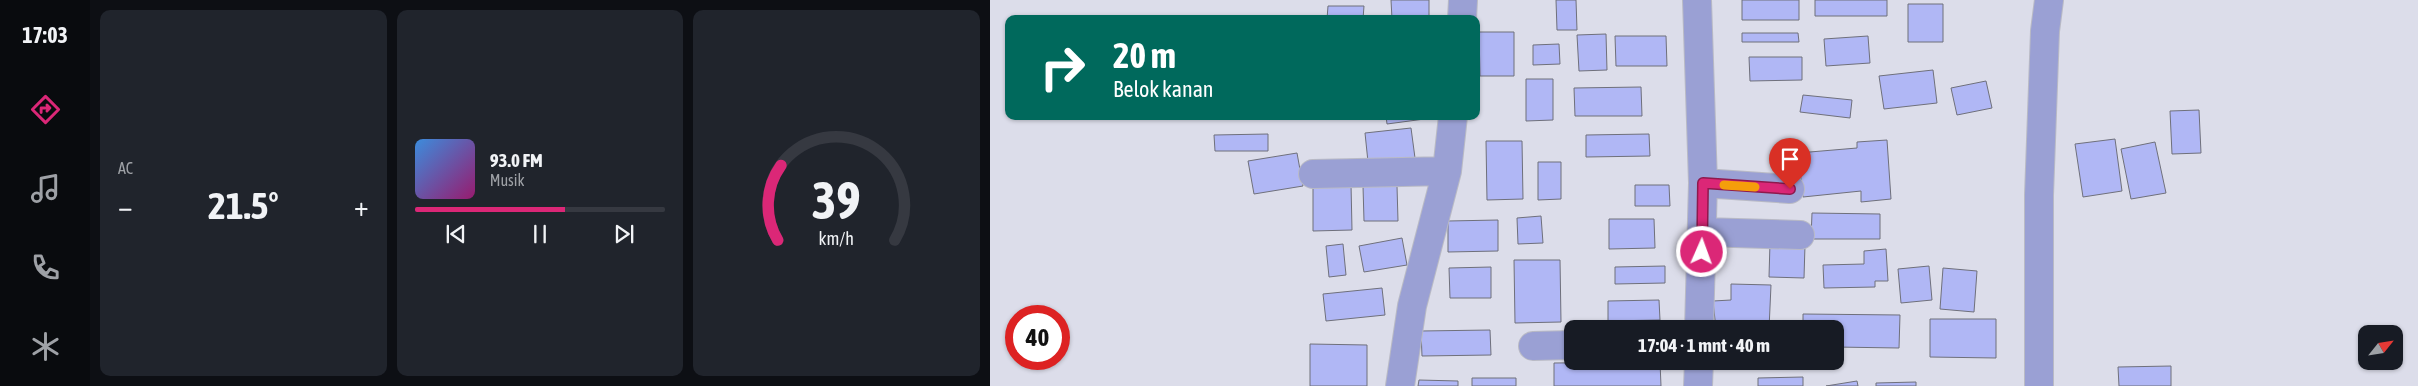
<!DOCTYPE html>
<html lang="id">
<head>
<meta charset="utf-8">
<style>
  body { margin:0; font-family:"Asap Condensed",sans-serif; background:#20242c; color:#f1f3f6; height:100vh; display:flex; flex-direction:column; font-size:19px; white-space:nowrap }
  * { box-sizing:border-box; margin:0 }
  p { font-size:16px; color:#9ea1a6 }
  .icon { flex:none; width:28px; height:28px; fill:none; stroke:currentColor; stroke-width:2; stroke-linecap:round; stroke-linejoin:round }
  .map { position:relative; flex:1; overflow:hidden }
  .drawer { display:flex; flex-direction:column; gap:10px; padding:10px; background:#0d0f14; width:900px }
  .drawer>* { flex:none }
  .guide { position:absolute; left:15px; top:15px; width:475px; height:105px; border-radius:10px; box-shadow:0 1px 4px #0004; background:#00695c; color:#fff; overflow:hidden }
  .needle { width:32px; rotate:60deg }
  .tools { position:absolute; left:1368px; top:325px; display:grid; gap:10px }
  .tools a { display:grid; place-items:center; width:45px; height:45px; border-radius:10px; background:#171b24; box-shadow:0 1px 4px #0004; font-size:25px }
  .speed { position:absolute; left:15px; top:305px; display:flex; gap:10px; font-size:25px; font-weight:700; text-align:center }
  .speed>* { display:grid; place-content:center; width:65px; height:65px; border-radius:50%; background:#171b24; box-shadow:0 1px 4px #0004; line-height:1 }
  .speed .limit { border:8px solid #d22; background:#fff; color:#111 }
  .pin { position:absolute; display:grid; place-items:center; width:42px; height:42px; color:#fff; margin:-51px -21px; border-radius:50% 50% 50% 0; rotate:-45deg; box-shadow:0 0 5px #0007 }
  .pin .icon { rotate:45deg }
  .me { position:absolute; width:55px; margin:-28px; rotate:2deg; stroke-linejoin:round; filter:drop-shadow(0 0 4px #0008) }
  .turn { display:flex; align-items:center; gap:18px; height:105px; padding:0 25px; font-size:22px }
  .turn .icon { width:65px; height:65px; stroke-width:2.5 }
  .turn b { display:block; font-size:35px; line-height:42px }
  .big { font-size:38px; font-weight:700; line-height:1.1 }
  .drawer .card { flex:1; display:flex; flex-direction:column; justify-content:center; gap:8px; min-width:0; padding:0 18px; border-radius:10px; background:#20242c }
  .drawer .dial { align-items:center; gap:0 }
  .dial svg { height:130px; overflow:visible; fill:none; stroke:#363941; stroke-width:7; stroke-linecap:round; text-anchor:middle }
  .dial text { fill:#f1f3f6; stroke:none }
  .song { display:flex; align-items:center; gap:15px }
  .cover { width:60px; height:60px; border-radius:8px; background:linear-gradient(135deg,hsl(210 70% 55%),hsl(320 70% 35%)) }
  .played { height:5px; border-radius:2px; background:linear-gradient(90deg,#db2777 60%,#363941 60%) }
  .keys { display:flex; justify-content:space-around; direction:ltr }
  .heat { display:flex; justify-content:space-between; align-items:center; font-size:28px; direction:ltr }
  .drawer .tiles { flex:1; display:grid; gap:10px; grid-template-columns:repeat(3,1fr) }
  .trip { position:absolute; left:574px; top:320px; width:280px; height:50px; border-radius:10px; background:#171b24; box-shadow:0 1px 4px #0004; font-weight:700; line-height:50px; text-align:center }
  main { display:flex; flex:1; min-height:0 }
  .tab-bar { display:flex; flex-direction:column; width:90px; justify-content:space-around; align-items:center; background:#090b0e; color:#9ea1a6 }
  .tab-bar .icon { width:35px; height:35px }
  .tab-bar .selected { color:#db2777 }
  .tab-bar b { font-size:22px; color:#f1f3f6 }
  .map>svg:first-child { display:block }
  .building { fill:#b0b7f5; stroke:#6f707b }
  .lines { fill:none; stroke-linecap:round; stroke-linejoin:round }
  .minor-casing { stroke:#b9bac5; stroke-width:30 }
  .minor { stroke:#9aa0d4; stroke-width:28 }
  .route-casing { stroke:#8e194d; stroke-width:12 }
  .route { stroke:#db2777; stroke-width:9 }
  .slow { stroke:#f59e0b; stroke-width:9 }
</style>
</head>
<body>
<main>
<nav class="tab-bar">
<b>17:03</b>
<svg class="icon selected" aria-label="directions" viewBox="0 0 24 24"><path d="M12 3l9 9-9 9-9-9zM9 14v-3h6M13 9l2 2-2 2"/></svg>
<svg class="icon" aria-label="music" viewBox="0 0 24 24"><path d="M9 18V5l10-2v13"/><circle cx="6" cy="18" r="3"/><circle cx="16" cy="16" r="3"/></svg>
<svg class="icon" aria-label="phone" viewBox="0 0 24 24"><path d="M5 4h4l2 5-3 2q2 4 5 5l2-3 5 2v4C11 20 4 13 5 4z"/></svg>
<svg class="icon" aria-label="climate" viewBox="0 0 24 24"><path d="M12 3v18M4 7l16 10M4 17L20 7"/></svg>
</nav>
<section class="drawer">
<div class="tiles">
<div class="card"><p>AC</p>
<div class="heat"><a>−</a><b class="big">21.5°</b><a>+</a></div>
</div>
<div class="card">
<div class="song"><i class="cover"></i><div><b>93.0 FM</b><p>Musik</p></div></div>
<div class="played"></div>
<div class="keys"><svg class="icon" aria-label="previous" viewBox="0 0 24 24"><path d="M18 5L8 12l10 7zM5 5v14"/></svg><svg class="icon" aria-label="pause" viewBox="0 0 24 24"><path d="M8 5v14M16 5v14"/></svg><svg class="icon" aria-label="next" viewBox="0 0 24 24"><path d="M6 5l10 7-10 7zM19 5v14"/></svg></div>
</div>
<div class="card dial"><svg viewBox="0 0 100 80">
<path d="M14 69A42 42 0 1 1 86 69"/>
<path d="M14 69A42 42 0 0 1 16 23" stroke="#db2777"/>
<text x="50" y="56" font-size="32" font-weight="700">39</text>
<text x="50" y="72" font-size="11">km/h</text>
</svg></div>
</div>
</section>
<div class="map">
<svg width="1428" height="386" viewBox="0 0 1428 386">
  <rect width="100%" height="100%" fill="#dcddea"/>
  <path class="building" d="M 401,0 L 439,0 L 439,19 L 402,19 Z
    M 566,0 L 586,0 L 587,30 L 567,30 Z
    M 752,0 L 809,0 L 809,20 L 752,20 Z
    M 825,0 L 897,0 L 897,16 L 825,16 Z
    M 918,4 L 953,4 L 953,42 L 918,42 Z
    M 338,6 L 374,6 L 373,19 L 337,19 Z
    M 489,32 L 524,32 L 524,76 L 490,76 Z
    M 752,33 L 808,33 L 809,42 L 752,42 Z
    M 616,34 L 617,70 L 589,71 L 587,35 Z
    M 625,36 L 676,36 L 677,66 L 626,66 Z
    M 878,36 L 880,63 L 836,66 L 834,39 Z
    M 569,44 L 570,64 L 543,65 L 543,45 Z
    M 759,57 L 812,57 L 812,80 L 760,81 Z
    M 943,70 L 947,103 L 894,109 L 889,76 Z
    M 536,79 L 563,79 L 563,120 L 536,121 Z
    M 996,81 L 1002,108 L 967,115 L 961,88 Z
    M 651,87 L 652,116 L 585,116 L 584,88 Z
    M 813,95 L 862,100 L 860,118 L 810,112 Z
    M 1209,110 L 1211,153 L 1182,154 L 1180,111 Z
    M 396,116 L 442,116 L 442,118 L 397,124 Z
    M 421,128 L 425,158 L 378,162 L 375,133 Z
    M 278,134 L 278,151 L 225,151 L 224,135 Z
    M 659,134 L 660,156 L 596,157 L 596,135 Z
    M 1125,139 L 1132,191 L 1093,197 L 1085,144 Z
    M 897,140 L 901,199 L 871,202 L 871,191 L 813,197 L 808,153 L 867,148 L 867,142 Z
    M 496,141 L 532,141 L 533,199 L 497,200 Z
    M 1165,142 L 1176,193 L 1141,199 L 1131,149 Z
    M 307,153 L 313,186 L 264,194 L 258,161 Z
    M 548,162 L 571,162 L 571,199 L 548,200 Z
    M 361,184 L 362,230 L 323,231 L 323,185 Z
    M 645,185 L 679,185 L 680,206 L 645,206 Z
    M 373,186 L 407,186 L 408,221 L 374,221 Z
    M 822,213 L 890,214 L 890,239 L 821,239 Z
    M 551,216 L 553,243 L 528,244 L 527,218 Z
    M 619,219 L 664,219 L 665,248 L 619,249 Z
    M 508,220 L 508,251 L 458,252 L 458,221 Z
    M 412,238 L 417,265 L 374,272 L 369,246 Z
    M 780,243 L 815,245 L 814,278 L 779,277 Z
    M 353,244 L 356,275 L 339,277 L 336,246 Z
    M 896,249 L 898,281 L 885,281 L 885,287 L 834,288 L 833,265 L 874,264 L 874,251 Z
    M 524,260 L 570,260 L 571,322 L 525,323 Z
    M 675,266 L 675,283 L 625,284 L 625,267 Z
    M 939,266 L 942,300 L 911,303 L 908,269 Z
    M 501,267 L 501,298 L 460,298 L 459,268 Z
    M 953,268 L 987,271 L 984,312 L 950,309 Z
    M 741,284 L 781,285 L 779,329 L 726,329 L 723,301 L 741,300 Z
    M 392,288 L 395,315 L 336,321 L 333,294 Z
    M 669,300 L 670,320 L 618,321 L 618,301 Z
    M 813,314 L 910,315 L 909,348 L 845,347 L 845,329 L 813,329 Z
    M 940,319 L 1006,319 L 1006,358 L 940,357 Z
    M 500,330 L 501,355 L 432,356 L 431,331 Z
    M 320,344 L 377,345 L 377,386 L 320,386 Z
    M 670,362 L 671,386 L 564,386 L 564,363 Z
    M 1181,366 L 1181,386 L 1129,386 L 1128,367 Z
    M 813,377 L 813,386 L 768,386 L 768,378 Z
    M 482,378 L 526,378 L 526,386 L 482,386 Z
    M 429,380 L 468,381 L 468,386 L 428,386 Z
    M 867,381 L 868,386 L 836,386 Z
    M 926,382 L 926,386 L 886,386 L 886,383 Z"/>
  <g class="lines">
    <g class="minor-casing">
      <path id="minor" d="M 707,0 L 713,183 L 709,329
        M 472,19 L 473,0
        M 323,174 L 457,171
        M 713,183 L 800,189
        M 713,232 L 810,235
        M 543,346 L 582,345
        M 410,386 L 422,306 L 457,171 L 463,116
        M 708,386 L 709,361
        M 1049,386 L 1049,195 L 1055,31 L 1059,0"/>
    </g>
    <use href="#minor" class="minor"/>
  </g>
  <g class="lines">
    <g class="route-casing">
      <path id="route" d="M 712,252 L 713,183 L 800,189"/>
    </g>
    <use href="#route" class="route"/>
    <path class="slow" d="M 734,185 L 765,187"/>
  </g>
</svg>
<div class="tools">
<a><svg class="needle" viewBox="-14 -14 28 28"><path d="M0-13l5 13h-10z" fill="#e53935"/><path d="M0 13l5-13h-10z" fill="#9ea1a6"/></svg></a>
</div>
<div class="speed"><div class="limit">40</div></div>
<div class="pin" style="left:800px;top:189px;background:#d93025"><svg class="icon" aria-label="arrive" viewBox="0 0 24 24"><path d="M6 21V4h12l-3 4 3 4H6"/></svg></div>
<svg class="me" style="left:712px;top:252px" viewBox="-20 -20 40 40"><circle r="17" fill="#db2777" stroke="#fff" stroke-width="3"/><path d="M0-11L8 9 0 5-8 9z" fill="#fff"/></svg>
<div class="trip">17:04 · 1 mnt · 40 m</div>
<div class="guide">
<div class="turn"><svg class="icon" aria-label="right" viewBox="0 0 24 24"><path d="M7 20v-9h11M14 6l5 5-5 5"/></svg><div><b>20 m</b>Belok kanan</div></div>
</div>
</div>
</main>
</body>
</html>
